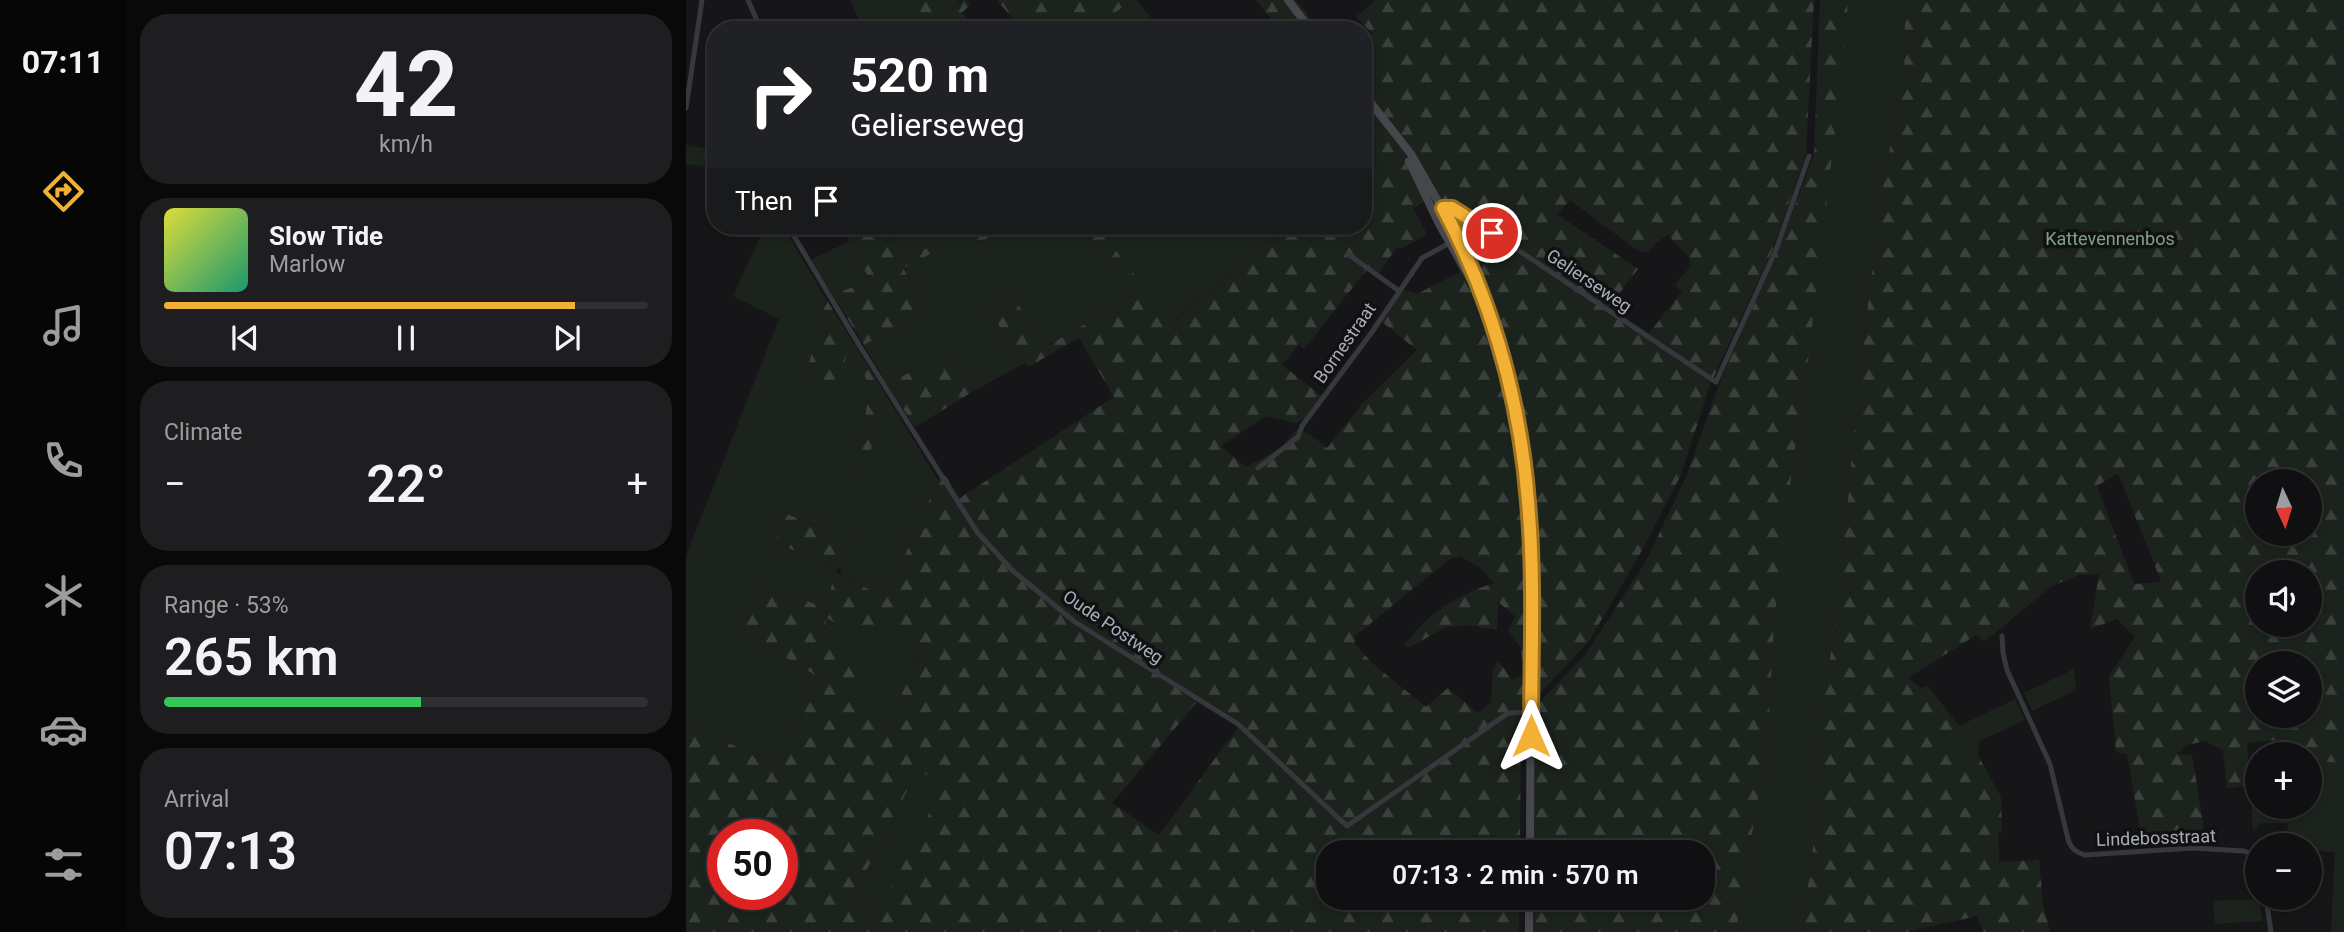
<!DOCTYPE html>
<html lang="en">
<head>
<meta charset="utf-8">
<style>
  body { margin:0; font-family:Roboto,sans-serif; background:#1e1e20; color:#f1f3f6; height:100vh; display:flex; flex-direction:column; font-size:26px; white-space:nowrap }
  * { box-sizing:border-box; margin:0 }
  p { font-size:23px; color:#9c9d9f }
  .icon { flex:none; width:38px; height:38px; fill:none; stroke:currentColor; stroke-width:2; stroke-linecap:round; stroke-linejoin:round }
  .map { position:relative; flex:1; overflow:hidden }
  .drawer { display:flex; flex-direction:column; gap:14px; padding:14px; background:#09090a; width:560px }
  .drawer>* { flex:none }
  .hud { position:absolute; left:21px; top:21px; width:665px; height:214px; border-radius:28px; box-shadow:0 4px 10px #0003,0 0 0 2px #303032; background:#202124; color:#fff; overflow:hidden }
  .needle { width:46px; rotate:176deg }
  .fabs { position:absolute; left:1559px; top:469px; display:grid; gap:14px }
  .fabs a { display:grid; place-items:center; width:77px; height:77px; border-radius:50%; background:#101012; box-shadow:0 4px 10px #0003,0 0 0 2px #303032; font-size:35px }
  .speed { position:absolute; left:21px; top:819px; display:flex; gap:14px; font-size:35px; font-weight:700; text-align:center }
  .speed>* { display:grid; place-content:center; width:91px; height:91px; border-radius:50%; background:#101012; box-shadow:0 4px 10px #0003,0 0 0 2px #303032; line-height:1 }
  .speed .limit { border:10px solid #d22; background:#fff; color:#111 }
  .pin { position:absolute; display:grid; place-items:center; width:60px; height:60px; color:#fff; margin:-30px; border:4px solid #fff; border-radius:50%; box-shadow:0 2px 7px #0007 }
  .me { position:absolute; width:77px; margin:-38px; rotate:0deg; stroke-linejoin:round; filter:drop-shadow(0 0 5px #0008) }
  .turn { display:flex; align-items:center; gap:24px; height:147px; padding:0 28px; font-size:32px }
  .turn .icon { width:91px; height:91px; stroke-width:2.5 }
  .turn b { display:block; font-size:49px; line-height:60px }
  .then { display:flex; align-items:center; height:66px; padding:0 28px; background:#0003; gap:14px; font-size:26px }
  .big { font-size:52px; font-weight:600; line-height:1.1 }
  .drawer .widget { flex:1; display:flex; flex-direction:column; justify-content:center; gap:10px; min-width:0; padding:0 24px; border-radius:28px; background:#1e1e20 }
  .drawer .dial { align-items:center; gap:0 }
  .dial b { font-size:91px; line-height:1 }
  .song { display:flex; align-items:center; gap:21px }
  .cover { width:84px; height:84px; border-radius:10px; background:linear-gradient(135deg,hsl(60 70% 55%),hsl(160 70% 35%)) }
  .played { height:7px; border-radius:4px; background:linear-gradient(90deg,#f2b134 85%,#303032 85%) }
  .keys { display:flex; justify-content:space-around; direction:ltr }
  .heat { display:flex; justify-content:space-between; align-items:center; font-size:38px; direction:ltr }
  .charge { height:10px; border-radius:5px; background:linear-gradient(90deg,#34c759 53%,#303032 0) }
  .trip { position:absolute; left:630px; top:840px; width:399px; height:70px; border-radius:28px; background:#101012; box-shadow:0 4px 10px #0003,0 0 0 2px #303032; font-weight:600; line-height:70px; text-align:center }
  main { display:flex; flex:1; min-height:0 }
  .tab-bar { display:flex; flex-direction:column; width:126px; justify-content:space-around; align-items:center; background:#060607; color:#9c9d9f }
  .tab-bar .icon { width:49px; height:49px }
  .tab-bar .selected { color:#f2b134 }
  .tab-bar b { font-size:32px; color:#f1f3f6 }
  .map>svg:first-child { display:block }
  .grass { fill:#1c231d }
  .forest { fill:url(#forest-firs); fill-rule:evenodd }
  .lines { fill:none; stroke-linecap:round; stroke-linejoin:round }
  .street { stroke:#37383d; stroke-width:5 }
  .secondary { stroke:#45474d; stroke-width:8 }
  .route-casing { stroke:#9d7322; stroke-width:18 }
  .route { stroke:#f2b134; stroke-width:12 }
  .labels { text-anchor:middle; stroke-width:7; stroke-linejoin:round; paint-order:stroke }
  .park-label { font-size:18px; fill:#7fa381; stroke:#111113 }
  .street-label { font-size:18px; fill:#a8adb8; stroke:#111113 }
</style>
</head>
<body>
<main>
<nav class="tab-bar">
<b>07:11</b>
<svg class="icon selected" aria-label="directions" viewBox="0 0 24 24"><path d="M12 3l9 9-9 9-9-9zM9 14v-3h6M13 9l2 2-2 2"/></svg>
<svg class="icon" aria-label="music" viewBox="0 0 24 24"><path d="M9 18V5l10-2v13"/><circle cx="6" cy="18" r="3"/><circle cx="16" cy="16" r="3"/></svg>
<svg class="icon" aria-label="phone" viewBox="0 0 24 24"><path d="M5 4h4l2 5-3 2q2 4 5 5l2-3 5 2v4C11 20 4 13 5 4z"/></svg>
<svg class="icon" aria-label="climate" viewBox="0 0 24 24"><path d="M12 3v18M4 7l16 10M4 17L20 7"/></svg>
<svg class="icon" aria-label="car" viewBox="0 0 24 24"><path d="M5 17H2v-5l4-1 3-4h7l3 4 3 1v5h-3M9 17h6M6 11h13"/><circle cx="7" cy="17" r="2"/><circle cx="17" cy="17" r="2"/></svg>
<svg class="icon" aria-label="filters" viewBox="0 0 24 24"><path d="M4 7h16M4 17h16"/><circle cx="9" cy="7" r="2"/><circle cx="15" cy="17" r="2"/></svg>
</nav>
<section class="drawer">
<div class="widget dial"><b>42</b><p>km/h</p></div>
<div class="widget">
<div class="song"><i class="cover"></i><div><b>Slow Tide</b><p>Marlow</p></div></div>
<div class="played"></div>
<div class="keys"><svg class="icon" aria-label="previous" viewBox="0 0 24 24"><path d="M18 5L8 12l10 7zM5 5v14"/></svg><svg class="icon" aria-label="pause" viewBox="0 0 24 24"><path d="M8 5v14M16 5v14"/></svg><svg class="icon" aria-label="next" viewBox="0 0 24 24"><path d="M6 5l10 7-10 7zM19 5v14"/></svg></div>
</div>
<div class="widget"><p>Climate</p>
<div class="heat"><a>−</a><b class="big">22°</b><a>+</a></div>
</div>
<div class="widget"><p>Range · 53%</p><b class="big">265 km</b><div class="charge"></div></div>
<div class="widget"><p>Arrival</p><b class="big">07:13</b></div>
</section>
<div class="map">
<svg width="1658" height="932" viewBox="0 0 1658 932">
  <defs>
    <pattern id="forest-firs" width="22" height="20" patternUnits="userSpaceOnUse" patternTransform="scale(1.75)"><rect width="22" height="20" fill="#1c231d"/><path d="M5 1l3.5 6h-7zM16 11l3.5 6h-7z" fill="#3a403c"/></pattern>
  </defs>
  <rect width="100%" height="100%" fill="#161618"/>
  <path class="grass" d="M 164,0 L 272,0 L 274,3 L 257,18 L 239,1 L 234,11 L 249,30 L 177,30 Z
    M 446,0 L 451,0 L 475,30 L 406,30 Z
    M 1162,0 L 1219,0 L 1218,78 L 1197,182 L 1173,378 L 1153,598 L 1135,718 L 1137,768 L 1116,932 L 1050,932 L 1082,738 L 1088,624 L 1101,503 L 1119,387 Z
    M 0,145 L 30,150 L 30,168 L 0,164 Z
    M 79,226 L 97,226 L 140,299 L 119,378 L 164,345 L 184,387 L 169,478 L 179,479 L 197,390 L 252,480 L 200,598 L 154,574 L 163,539 L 96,512 L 89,543 L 151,568 L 140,608 L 73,584 L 58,632 L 132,677 L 94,770 L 0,720 L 0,556 L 93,319 L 47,296 Z
    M 196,226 L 274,226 L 269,234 L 292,243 L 327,226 L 394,226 L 448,296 L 361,346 L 326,296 L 304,313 L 339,363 L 291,389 L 266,351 L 201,384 L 178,345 L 240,309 L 217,267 L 248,252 L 245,246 L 214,259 Z
    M 411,226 L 503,226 L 510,230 L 517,226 L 602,226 L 485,324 Z
    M 163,241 L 184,280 L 147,295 L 125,260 Z
    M 141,618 L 197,620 L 233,662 L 196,731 L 169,703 L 135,640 Z
    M 1388,669 L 1390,690 L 1346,711 L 1338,693 Z
    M 1329,699 L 1339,720 L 1294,741 L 1292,755 L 1274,756 L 1273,726 Z
    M 1624,761 L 1658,763 L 1658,932 L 1645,932 L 1649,852 L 1624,850 L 1624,845 L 1603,845 L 1601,823 L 1575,823 L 1567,831 L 1563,774 L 1571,773 L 1572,807 L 1624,807 Z
    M 232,769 L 258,785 L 191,918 L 166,899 Z
    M 1573,899 L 1576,921 L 1529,924 L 1527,901 Z"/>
  <path class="forest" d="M 239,0 L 257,18 L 277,0 L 280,0 L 284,5 L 276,13 L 290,30 L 249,30 L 234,11 L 233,3 Z
    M 311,0 L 446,0 L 406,30 L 326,30 L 332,25 Z
    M 570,0 L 610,0 L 634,30 L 594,30 Z
    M 690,0 L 1128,0 L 1120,154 L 1086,251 L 1024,385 L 994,477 L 953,556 L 903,641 L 855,692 L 835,708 L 834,852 L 642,852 L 642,898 L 833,898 L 833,932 L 0,932 L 0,720 L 94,770 L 132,677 L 58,632 L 73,584 L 140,608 L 149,572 L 200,598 L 252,480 L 260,476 L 274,498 L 428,397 L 393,338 L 342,367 L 304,313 L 326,296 L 361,346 L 448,296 L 394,226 L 411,226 L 486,324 L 602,226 L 677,226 L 677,39 L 686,33 L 670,17 ZM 884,200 L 954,252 L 963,251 L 970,243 L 982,235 L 1004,259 L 1003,268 L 989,285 L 996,292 L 963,333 L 923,307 L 952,269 L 871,214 ZM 740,201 L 774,272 L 731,294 L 717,290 L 696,322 L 731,350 L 676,404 L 641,448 L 624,434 L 610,430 L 595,448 L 560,467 L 535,446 L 580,416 L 610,423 L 623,417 L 636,396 L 596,365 L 613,344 L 618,349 L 683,267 L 693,274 L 710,248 L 717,248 L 741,234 L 727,208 ZM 774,556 L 793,567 L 808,583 C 769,596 743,612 718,646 L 724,647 L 760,627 L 781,625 L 811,630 L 812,602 L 829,616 L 822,632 L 835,647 L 837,675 L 826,680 L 812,660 L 807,670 L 805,702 L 792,713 L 762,688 L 740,707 L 686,663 L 669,644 L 669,636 L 764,559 ZM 141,618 L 187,646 L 197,621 L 233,661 L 196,731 L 169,703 L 180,672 L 135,640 ZM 511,702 L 552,727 L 473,835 L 426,803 ZM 232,769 L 257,786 L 190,918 L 166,899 ZM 37,835 L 96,835 L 96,894 L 37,894 Z
    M 1134,0 L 1162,0 L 1159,44 L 1119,387 L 1107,462 L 1088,624 L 1082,738 L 1050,932 L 847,932 L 847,898 L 1017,898 L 1017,852 L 847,852 L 849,707 L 899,655 L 959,563 L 1000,477 L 1035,379 L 1092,251 L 1128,155 Z
    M 1219,0 L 1658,0 L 1658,763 L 1624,761 L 1624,754 L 1595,754 L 1592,740 L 1561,743 L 1564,786 L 1541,788 L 1537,750 L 1519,741 L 1501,745 L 1491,754 L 1506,755 L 1520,842 L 1457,846 L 1441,754 L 1430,752 L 1423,676 L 1449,637 L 1431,619 L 1404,629 L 1413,574 L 1393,575 L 1366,586 L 1298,642 L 1290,635 L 1222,678 L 1235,688 L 1242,686 L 1273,726 L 1274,756 L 1292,755 L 1315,797 L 1316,832 L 1312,833 L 1313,862 L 1353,860 L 1357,904 L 1364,932 L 1297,932 L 1291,916 L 1220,932 L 1116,932 L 1137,768 L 1135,718 L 1153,598 L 1173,378 L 1197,182 L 1218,78 ZM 1432,473 L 1475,581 L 1475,582 L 1448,584 L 1411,486 ZM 1572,481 L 1624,481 L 1624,534 L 1572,534 ZM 1572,572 L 1624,572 L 1624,625 L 1572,625 ZM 1572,663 L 1624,663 L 1624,716 L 1572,716 Z
    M 155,226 L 196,226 L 214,259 L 246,246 L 248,252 L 217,268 L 240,309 L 178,345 L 147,295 L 184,280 Z
    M 274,226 L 327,226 C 309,233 289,250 269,243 L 269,234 Z
    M 140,299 L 197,390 L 179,480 L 169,478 L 184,387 L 164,346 L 149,388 L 119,378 Z
    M 266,351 L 291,389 L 229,427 L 201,384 Z
    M 96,512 L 163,539 L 155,569 L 89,543 Z"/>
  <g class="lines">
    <path class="street" d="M 62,0 L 75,30
      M 0,108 L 16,0
      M 757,208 L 766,208 L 787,220 L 1030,382 L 1090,250 L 1123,156
      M 102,226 L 173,345 L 291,532 L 327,571 L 389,622 L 552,724 L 661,826 L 822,713 L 845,712
      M 662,254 L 713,291
      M 572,468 L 612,437 L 616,426 L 686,332 L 736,258 L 773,238
      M 1316,636 L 1317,653 L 1321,670 L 1364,764 L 1382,839 C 1385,849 1390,852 1399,855 L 1507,848 L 1558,851 L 1572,856
      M 1580,898 L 1585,932"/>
    <path class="secondary" d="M 602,0 L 625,30
      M 677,93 L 725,154 L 773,238 L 795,290 L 826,396 L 840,477 L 845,545 L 844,852
      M 723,161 L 753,224 L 790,289
      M 843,932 L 843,898"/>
  </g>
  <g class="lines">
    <g class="route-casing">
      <path id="route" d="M 806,233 L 766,208 L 757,208 C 805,299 834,400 842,502 C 849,579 845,658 845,736"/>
    </g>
    <use href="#route" class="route"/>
  </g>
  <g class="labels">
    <g class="park-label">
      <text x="1424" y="245">Kattevennenbos</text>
    </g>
    <g class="street-label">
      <text transform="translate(903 281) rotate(34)" y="6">Gelierseweg</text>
      <text transform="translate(659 343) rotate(-55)" y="6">Bornestraat</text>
      <text transform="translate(427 627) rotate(34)" y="6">Oude Postweg</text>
      <text transform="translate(1470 838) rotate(-2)" y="6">Lindebosstraat</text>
    </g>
  </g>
</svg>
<div class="fabs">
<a><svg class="needle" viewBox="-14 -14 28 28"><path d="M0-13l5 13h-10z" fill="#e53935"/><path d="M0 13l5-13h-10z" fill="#9c9d9f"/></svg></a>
<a><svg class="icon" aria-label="sound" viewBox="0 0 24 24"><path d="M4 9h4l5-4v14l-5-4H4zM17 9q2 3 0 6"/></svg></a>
<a><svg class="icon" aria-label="layers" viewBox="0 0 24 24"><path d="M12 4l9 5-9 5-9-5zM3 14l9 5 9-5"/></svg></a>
<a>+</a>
<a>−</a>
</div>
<div class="speed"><div class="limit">50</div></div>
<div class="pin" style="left:806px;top:233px;background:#d93025"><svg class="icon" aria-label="arrive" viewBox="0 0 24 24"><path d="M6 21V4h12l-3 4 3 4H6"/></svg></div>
<svg class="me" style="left:845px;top:736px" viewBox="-20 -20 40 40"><path d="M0-17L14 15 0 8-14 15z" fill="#f2b134" stroke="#fff" stroke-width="4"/></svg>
<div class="trip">07:13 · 2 min · 570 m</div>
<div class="hud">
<div class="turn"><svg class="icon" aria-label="right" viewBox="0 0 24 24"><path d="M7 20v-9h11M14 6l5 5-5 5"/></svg><div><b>520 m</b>Gelierseweg</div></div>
<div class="then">Then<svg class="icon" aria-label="arrive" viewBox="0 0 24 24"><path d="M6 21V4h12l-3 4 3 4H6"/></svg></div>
</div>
</div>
</main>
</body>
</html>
